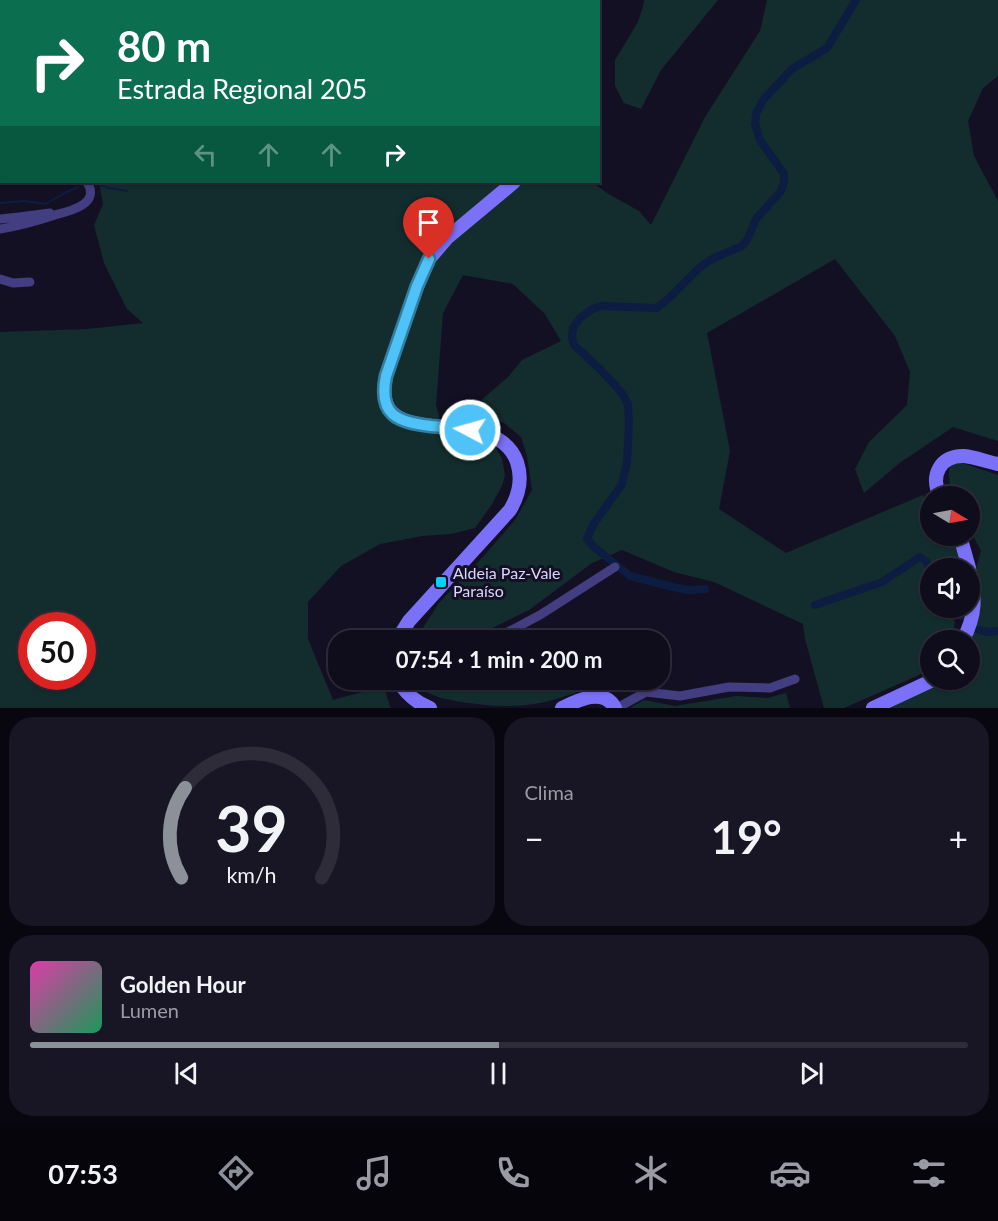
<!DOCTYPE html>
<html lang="pt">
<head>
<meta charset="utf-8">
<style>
  body { margin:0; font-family:Lato,sans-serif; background:#181524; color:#f1f3f6; height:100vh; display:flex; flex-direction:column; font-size:22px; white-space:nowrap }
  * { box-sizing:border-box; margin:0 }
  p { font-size:20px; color:#9b9ba3 }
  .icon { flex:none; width:33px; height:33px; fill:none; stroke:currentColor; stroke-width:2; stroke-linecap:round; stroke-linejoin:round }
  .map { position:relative; height:708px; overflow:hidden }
  .drawer { display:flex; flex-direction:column; gap:9px; padding:9px; background:#08070f; flex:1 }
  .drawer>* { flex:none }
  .top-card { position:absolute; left:0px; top:0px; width:600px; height:183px; box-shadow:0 2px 4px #0004,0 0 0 2px #2f2c3a; background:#0b6e4f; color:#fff; overflow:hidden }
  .needle { width:39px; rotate:100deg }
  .fabs { position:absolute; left:920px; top:486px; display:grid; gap:12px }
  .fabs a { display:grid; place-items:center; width:60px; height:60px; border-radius:50%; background:#0f0c1b; box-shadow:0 2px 4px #0004,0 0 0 2px #2f2c3a; font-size:30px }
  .speed { position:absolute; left:18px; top:612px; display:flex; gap:12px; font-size:30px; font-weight:700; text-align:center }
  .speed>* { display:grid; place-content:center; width:78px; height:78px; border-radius:50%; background:#0f0c1b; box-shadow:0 2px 4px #0004,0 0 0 2px #2f2c3a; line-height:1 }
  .speed .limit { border:9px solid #d22; background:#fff; color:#111 }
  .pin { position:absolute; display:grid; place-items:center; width:51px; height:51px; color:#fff; margin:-62px -26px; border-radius:50% 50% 50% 0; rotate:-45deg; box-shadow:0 0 6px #0007 }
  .pin .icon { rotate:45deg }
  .me { position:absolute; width:66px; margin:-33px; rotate:276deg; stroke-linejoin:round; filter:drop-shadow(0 0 4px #0008) }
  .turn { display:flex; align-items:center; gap:21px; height:126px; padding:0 18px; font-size:27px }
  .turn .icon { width:78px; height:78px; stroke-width:2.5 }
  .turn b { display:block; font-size:42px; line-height:51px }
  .lanes { display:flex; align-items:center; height:57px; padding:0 18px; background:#0003; justify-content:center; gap:30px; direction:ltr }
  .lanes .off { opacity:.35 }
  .big { font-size:45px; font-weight:700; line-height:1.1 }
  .drawer .widget { flex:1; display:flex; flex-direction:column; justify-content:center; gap:9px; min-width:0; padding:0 21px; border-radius:24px; background:#181524 }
  .drawer .dial { align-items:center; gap:0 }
  .dial svg { height:156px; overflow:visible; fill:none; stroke:#2f2c3a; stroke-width:7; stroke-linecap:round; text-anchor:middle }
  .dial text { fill:#f1f3f6; stroke:none }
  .song { display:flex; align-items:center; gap:18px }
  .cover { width:72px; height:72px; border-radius:9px; background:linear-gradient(135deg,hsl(320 70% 55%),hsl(150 70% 35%)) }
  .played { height:6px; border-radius:3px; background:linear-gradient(90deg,#8c9099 50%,#2f2c3a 50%) }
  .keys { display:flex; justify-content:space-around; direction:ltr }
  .heat { display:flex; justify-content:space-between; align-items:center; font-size:33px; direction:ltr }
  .drawer .tiles { flex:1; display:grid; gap:9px; grid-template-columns:1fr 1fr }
  .widget:last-child { grid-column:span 2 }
  .trip { position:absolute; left:328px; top:630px; width:342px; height:60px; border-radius:24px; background:#0f0c1b; box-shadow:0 2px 4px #0004,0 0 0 2px #2f2c3a; font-weight:700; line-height:60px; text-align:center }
  .dock { display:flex; height:96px; justify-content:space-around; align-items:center; background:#06050b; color:#9b9ba3 }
  .dock .icon { width:42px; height:42px }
  .dock .active { color:#8c9099 }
  .dock b { font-size:27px; color:#f1f3f6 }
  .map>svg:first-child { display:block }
  .green { fill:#132d2e; fill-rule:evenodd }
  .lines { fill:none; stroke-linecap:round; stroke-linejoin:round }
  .stream { stroke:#0c1d41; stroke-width:2 }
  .canal { stroke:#0c1d41; stroke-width:8 }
  .street { stroke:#433d81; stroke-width:9 }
  .secondary { stroke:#7b71f8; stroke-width:14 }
  .route-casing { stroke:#337fa1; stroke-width:15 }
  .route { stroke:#4fc3f7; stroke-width:10 }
  .poi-dot { fill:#0bcff3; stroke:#141024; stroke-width:2 }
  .labels { text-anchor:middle; stroke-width:6; stroke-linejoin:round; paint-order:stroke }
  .poi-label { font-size:16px; fill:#dcd5fd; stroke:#141024; text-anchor:start }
</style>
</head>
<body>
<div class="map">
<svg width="998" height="708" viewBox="0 0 998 708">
  <rect width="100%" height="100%" fill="#141024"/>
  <path class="green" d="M 644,0 L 718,0 L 661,70 L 641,109 L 624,103 L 615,86 L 615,60 L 638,22 L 644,3 Z
    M 767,0 L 998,0 L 998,76 L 983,88 L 968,121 L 974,156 L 998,201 L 998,441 L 953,427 L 901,462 L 864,493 L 855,469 L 869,442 L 907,405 L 910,372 L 895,336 L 835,259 L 707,333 L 730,451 L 719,509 L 786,553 L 923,495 L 930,505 L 930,536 L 951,536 L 961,549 L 959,568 L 930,568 L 930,608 L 956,608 L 953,637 L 952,640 L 930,640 L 930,666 L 919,675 L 844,708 L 824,708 L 805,639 L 803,624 L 714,582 L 674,572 L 622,550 L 592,563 L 529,610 L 468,640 L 417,640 L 417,637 L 439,603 L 482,558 L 515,520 L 532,490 L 527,456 L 521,437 L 504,423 L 471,409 L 508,377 L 522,360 L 561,341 L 545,314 L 513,284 L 463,275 L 443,313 L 436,405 L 446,442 L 476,440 L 496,448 L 502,459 L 505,475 L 502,486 L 492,504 L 475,528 L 451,534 L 422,536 L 380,544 L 341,566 L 308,602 L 308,639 L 333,700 L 384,686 L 390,707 L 392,708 L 0,708 L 0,332 L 87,329 L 143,323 L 127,309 L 104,263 L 94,225 L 103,204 L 99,182 L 592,182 L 607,193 L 639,211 L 651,225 L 705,117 L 760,31 ZM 32,626 L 82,626 L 82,676 L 32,676 Z
    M 953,463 L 962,463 L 998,475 L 998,708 L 890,708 L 942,680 L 969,680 L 969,640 L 972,582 L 981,551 L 969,528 L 969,496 L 952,496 L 950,493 L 949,468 Z
    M 440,680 L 569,680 L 576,693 C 564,696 552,701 540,703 C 514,708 487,706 461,702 C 446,699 433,697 421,689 Z
    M 786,693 L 790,708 L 630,708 L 644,700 L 675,706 L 736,696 L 767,698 Z"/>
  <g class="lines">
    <path class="stream" d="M 94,182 L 108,188 L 127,191
      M 0,203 L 25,201 L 45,204 L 63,194 L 78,187"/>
    <path class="canal" d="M 705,589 L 688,590 L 673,587 L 630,576 L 594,547 L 587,539 L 593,525 L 622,484 L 627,462 L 629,423 L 628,404 L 622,393 L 600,369 L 574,345 L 572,337 L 573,328 L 580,318 L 592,309 L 601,306 L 657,308 L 669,298 L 699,268 L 712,259 L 742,246 L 747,240 L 756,219 L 781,191 L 784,182 L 784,174 L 760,140 L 755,124 L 756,114 L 763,100 L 792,69 L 827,48 L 856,0
      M 815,605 L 882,582 L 920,557 L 926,561 L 930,570
      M 955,608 L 961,616
      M 979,630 L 989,632 L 998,631"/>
    <path class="street" d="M 280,0 L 282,2
      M 0,167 L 2,167
      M 0,219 L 19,217 L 50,213
      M 0,229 C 19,226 37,221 55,215 C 70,211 101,204 87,182
      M 0,279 L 13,283 L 30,282
      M 493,640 L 540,615 L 615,567
      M 403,688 L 420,680
      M 617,708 L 646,692 L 680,696 L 729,687 L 770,688 L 795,679"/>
    <path class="secondary" d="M 207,0 L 208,2
      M 940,496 C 930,476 940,455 964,456 C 975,457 987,462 998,464
      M 960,536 L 969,568
      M 397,640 L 409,621 L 510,510 C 519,495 523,480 517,462 C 495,399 368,459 386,376 L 417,287 L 429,259 L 447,238 L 514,182
      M 963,640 C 976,615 976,597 969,569
      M 398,680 C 405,693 415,702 430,708
      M 562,708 C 578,700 604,687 615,708
      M 873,708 L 933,680"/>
  </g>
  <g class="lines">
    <g class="route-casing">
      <path id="route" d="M 429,259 L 417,286 L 386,376 C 378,415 397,422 431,426 C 444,427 457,428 470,430"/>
    </g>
    <use href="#route" class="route"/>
  </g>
  <rect class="poi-dot" x="435" y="576" width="12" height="12" rx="3"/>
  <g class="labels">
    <g class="poi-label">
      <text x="453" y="579">Aldeia Paz-Vale<tspan x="453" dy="18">Paraíso</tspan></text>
    </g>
  </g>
</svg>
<div class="fabs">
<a><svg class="needle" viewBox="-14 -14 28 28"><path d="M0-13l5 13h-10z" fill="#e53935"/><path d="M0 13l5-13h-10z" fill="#9b9ba3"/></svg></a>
<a><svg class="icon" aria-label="sound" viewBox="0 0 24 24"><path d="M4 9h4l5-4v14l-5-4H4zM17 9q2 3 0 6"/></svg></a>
<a><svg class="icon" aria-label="search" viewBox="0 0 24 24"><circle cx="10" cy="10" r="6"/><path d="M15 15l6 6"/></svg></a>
</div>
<div class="speed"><div class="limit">50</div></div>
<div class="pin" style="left:429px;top:259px;background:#d93025"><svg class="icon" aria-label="arrive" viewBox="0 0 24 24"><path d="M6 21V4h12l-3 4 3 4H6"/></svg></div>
<svg class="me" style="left:470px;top:430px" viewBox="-20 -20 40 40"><circle r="17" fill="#4fc3f7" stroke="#fff" stroke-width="3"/><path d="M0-11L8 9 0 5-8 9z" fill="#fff"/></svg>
<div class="trip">07:54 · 1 min · 200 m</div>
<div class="top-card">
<div class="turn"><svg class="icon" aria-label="right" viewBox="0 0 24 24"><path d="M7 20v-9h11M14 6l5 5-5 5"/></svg><div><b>80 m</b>Estrada Regional 205</div></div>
<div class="lanes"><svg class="icon off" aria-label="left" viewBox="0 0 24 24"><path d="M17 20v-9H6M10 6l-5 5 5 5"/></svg><svg class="icon off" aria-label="ahead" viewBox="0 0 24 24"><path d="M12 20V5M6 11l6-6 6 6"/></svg><svg class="icon off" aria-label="ahead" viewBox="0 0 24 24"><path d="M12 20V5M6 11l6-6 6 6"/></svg><svg class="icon" aria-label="right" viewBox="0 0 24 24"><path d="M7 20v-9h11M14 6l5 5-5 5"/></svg></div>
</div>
</div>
<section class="drawer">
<div class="tiles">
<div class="widget dial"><svg viewBox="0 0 100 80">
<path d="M14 69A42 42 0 1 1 86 69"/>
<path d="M14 69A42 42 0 0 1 16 23" stroke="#8c9099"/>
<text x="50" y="56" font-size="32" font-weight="700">39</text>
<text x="50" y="72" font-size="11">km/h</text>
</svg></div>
<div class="widget"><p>Clima</p>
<div class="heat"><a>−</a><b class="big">19°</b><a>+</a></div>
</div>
<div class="widget">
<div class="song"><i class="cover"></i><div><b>Golden Hour</b><p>Lumen</p></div></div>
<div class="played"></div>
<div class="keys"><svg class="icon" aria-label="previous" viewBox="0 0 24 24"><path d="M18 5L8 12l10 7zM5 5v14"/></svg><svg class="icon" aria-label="pause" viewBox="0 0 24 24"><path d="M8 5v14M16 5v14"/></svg><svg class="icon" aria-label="next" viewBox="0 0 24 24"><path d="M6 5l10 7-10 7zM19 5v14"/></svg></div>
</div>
</div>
</section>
<nav class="dock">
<b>07:53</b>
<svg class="icon active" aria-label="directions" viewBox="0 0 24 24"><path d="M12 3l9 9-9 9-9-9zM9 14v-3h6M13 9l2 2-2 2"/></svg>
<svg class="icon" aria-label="music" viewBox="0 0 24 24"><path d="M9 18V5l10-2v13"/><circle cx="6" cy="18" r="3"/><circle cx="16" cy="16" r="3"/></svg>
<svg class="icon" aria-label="phone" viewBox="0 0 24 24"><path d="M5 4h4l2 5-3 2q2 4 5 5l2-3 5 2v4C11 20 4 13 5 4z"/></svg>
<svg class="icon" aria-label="climate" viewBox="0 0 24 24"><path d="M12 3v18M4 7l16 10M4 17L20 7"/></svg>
<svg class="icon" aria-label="car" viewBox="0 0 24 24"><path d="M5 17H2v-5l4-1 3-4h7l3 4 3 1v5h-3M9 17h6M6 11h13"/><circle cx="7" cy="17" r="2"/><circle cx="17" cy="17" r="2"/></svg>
<svg class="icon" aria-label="filters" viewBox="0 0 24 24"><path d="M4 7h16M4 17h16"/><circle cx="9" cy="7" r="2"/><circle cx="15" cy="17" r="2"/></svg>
</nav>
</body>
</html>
